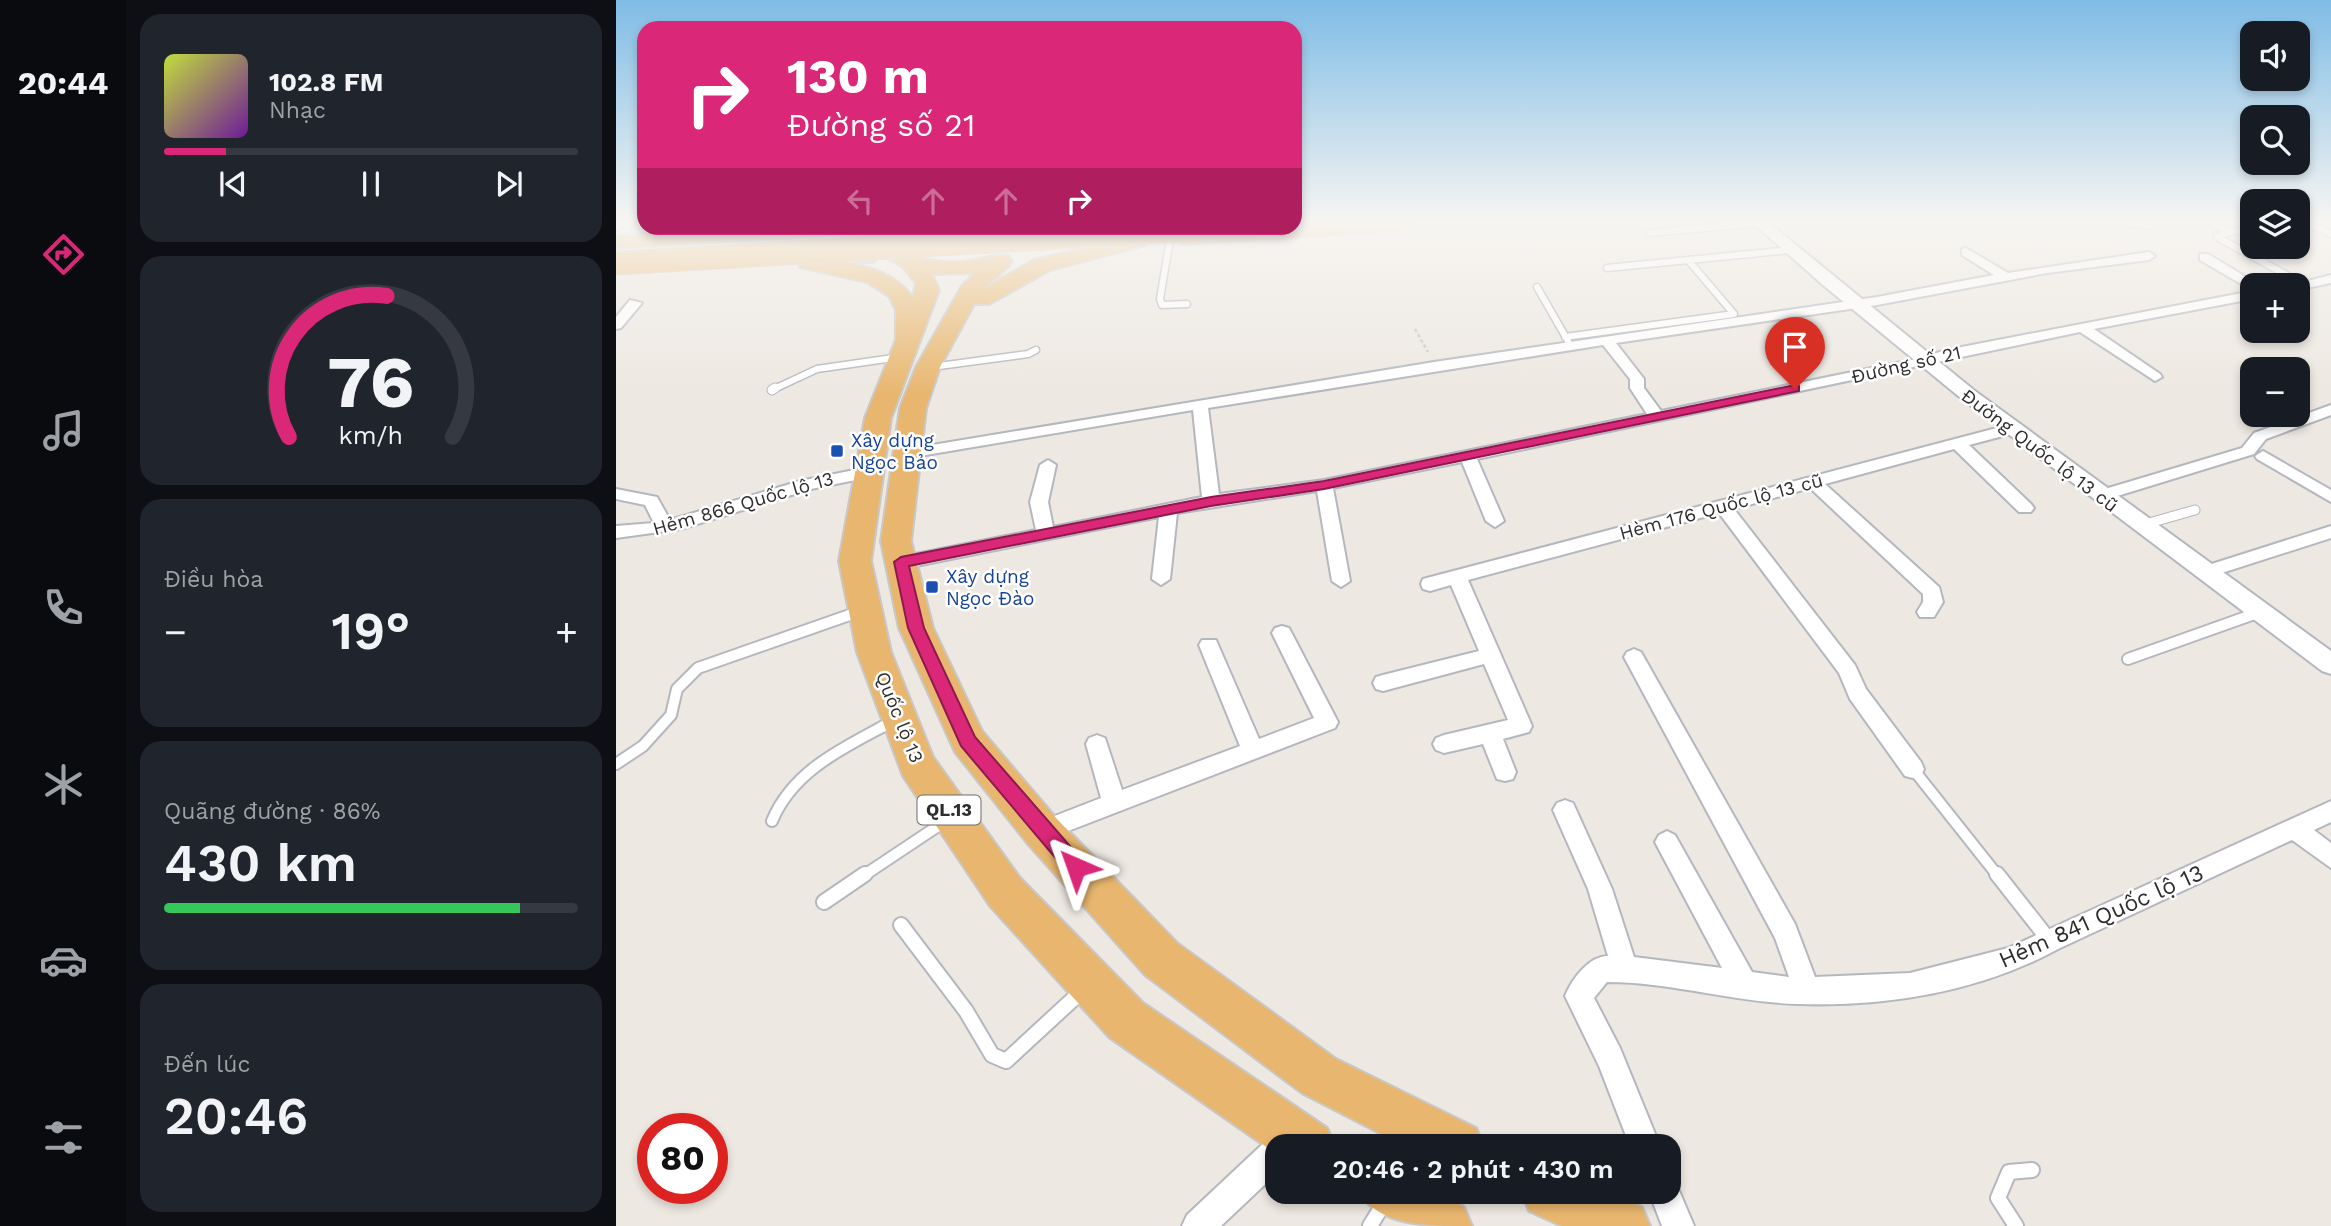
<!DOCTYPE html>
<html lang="vi">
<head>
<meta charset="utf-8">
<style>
  body { margin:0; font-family:"Work Sans",sans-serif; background:#20242c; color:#f1f3f6; height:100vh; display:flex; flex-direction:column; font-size:26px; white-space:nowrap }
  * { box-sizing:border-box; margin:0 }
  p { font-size:23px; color:#9ea1a6 }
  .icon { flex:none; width:38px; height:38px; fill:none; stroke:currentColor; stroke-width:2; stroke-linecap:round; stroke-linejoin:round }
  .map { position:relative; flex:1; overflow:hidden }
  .details { display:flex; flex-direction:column; gap:14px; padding:14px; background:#0d0f14; width:490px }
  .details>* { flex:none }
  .top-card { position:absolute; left:21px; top:21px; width:665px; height:214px; border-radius:21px; box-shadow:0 4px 10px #0003; background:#db2777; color:#fff; overflow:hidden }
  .buttons { position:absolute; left:1624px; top:21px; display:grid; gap:14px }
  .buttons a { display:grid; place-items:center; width:70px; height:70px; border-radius:14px; background:#171b24; box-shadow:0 4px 10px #0003; font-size:35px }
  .speed { position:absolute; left:21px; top:1113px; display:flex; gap:14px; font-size:35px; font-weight:700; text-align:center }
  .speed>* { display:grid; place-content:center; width:91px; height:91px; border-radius:50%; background:#171b24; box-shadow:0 4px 10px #0003; line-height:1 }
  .speed .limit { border:10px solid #d22; background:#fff; color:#111 }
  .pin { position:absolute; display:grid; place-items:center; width:60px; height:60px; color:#fff; margin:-72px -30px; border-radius:50% 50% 50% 0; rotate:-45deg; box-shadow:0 0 7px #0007 }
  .pin .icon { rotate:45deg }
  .me { position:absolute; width:77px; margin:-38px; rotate:317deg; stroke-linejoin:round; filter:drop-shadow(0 0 5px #0008) }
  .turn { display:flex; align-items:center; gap:24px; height:147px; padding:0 35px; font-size:32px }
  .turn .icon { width:91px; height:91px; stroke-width:2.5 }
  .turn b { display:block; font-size:49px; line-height:60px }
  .lanes { display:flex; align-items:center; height:66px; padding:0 35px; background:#0003; justify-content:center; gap:35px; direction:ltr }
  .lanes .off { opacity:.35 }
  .big { font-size:52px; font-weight:600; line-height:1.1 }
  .details .tile { flex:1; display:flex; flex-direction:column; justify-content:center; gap:10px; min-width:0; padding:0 24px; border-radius:21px; background:#20242c }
  .details .dial { align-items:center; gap:0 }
  .dial svg { height:182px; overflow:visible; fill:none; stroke:#363941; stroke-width:7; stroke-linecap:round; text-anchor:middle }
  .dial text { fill:#f1f3f6; stroke:none }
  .song { display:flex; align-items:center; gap:21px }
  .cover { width:84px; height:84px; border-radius:10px; background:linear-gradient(135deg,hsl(70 70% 55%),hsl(280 70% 35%)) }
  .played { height:7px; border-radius:4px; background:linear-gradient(90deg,#db2777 15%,#363941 15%) }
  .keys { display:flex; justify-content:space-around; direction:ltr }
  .heat { display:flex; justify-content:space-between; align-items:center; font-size:38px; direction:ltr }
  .charge { height:10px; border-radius:5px; background:linear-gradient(90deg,#34c759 86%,#363941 0) }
  .trip { position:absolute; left:649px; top:1134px; width:416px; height:70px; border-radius:21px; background:#171b24; box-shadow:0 4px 10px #0003; font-weight:600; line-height:70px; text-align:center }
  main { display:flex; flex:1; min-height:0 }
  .tabs { display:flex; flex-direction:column; width:126px; justify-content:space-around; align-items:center; background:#090b0e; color:#9ea1a6 }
  .tabs .icon { width:49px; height:49px }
  .tabs .active { color:#db2777 }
  .tabs b { font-size:32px; color:#f1f3f6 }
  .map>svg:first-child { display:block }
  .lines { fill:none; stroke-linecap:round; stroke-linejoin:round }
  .service-far3-casing { stroke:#b5b7bf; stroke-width:9 }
  .service-far2-casing { stroke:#b5b7bf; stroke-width:11 }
  .service-far1-casing { stroke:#b5b7bf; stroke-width:14 }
  .service-casing { stroke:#b5b7bf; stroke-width:18 }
  .minor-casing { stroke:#b5b7bf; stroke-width:4 }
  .tertiary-casing { stroke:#b5b7bf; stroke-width:4 }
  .trunk-casing { stroke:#c8c8c8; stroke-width:4 }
  .path { stroke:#c8c8c8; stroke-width:2.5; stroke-dasharray:3.5 2.5; stroke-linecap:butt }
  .service-far3 { stroke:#fff; stroke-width:6 }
  .service-far2 { stroke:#fff; stroke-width:9 }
  .service-far1 { stroke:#fff; stroke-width:10 }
  .service { stroke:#fff; stroke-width:14 }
  .minor { fill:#fff; fill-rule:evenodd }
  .tertiary { fill:#fff; fill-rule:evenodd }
  .trunk { fill:#e8b66e; fill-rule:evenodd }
  .trunk-bridge-casing { stroke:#c8c8c8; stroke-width:25; stroke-linecap:butt }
  .trunk-bridge { stroke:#e8b66e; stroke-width:23 }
  .route { fill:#db2777; stroke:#8e194d; stroke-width:2 }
  .transit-dot { fill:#1a4fb4; stroke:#fff; stroke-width:2.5 }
  .labels { text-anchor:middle; stroke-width:5; stroke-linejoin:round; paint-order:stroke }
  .shield { fill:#fff; stroke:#6c6c6c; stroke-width:2 }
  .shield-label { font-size:18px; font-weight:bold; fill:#2d2d2d }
  .street-label { font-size:19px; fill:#2d2d2d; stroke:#fff }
  .transit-label { font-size:19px; fill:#164399; stroke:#fff; text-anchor:start }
  .near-street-label { font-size:23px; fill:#2d2d2d; stroke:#fff }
</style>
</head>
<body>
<main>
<nav class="tabs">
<b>20:44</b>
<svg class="icon active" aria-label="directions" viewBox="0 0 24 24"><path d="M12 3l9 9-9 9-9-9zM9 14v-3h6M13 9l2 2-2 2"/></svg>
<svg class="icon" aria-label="music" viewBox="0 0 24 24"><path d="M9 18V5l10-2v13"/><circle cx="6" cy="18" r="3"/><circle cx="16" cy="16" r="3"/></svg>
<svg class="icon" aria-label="phone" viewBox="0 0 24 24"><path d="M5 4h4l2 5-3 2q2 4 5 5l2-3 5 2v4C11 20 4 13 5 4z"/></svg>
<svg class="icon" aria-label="climate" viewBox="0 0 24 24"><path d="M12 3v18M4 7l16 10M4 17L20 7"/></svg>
<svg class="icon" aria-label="car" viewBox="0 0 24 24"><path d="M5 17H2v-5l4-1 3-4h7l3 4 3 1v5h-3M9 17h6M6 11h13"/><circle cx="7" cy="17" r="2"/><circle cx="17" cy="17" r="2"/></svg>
<svg class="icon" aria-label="filters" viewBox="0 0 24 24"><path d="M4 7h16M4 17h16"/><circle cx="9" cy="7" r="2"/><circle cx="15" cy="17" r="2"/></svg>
</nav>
<section class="details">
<div class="tile">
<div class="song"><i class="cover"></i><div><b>102.8 FM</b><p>Nhạc</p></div></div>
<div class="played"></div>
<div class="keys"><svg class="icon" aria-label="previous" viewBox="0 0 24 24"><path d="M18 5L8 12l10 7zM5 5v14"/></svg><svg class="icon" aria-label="pause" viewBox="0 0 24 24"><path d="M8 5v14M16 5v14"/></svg><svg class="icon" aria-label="next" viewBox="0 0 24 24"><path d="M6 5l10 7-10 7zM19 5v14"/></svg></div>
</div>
<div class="tile dial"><svg viewBox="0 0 100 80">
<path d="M14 69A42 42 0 1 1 86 69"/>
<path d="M14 69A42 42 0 0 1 57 7" stroke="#db2777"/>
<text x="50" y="56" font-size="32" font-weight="700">76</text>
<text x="50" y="72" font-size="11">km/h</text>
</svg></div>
<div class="tile"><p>Điều hòa</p>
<div class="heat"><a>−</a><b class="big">19°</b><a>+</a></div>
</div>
<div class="tile"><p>Quãng đường · 86%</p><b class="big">430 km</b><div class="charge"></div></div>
<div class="tile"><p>Đến lúc</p><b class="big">20:46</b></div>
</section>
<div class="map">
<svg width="1715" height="1226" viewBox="0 0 1715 1226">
  <rect width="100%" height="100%" fill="#ede8e1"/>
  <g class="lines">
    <g class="service-far3-casing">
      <path id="service-far3" d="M 1514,223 L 1536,226
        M 1596,223 L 1614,232 L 1636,229
        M 1691,223 L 1715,234
        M 1614,232 L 1601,237 L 1689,285
        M 1034,233 L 1144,223
        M 554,239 L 544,299 L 546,305 L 571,304
        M 991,268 L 1174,250
        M 921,287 L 952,341
        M 949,337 L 1118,314 L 1072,260
        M 323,366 L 412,354 L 420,350
        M 156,390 L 201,369 L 284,357"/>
    </g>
    <g class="service-far2-casing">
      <path id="service-far2" d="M 156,390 L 159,388
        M 1526,525 L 1579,510"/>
    </g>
    <g class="service-far1-casing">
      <path id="service-far1" d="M 1512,659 L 1644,612
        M 0,764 L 27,746 L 55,715 L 61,689 L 82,668 L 245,611
        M 1297,769 L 1382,876
        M 156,821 C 178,768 232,746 279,720
        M 247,876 L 331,820"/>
    </g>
    <g class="service-casing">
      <path id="service" d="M 1381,874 L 1433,940
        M 208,902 L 249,874
        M 285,925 L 350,1011 L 376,1055 L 390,1061 L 467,990
        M 754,1226 L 768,1203
        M 1400,1226 L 1382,1198 L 1393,1172 L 1416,1170"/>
    </g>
    <g class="minor-casing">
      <path id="minor" d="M 0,223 L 12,223 L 0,230 Z
        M 1350,248 L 1392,273 L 1533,252 L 1539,256 L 1533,260 L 1431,273 L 1261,305 L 1000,343 L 1028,379 L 1028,388 L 1045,411 L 1305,358 L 1330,350 L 1636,291 L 1636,299 L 1478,329 L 1544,374 L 1546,377 L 1539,381 L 1464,332 L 861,459 L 888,521 L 879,527 L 870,521 L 846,462 L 717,488 L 734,581 L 725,587 L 716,581 L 701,491 L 561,513 L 554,579 L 545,585 L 536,579 L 543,517 L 285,569 L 276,563 L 285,557 L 420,530 L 414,502 L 424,465 L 432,460 L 440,465 L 432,502 L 437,527 L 586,497 L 577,410 L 292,458 L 286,456 L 286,450 L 818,362 L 1261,297 L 1378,275 L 1346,255 L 1346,249 ZM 987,345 L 1014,379 L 1014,388 L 1031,414 L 708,480 L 603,494 L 592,408 Z
        M 1584,254 L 1592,254 L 1643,285 L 1632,288 L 1584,260 Z
        M 1715,275 L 1715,283 L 1682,290 L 1682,285 L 1676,285 Z
        M 14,300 L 26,303 L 5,328 L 0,329 L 0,317 Z
        M 1715,405 L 1715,415 L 1650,439 L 1638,454 L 1485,501 L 1477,496 L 1479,492 L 1626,448 L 1638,433 Z
        M 1396,424 L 1404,429 L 1402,432 L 1353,445 L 1415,504 L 1418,508 L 1415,512 L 1403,512 L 1338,449 L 1209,484 L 1323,587 L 1327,602 L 1318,617 L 1304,617 L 1301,612 L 1307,602 L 1307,594 L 1194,488 L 1118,509 L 1239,665 L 1250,689 L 1305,762 L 1308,769 L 1305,776 L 1297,778 L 1289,776 L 1234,699 L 1223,673 L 1103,513 L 852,580 L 916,726 L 913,732 L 887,739 L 900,772 L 897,779 L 889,781 L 881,779 L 867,744 L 828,753 L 820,750 L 817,744 L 820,738 L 828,735 L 892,720 L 868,664 L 767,691 L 760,689 L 757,683 L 760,677 L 767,675 L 863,651 L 835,585 L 814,591 L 807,589 L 805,584 L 807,579 Z
        M 1647,451 L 1715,490 L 1715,502 L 1641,459 L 1639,456 Z
        M 253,467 L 259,468 L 261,472 L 259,476 L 195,489 L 65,529 L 0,538 L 0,526 L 38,523 L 29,505 L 0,499 L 0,489 L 41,497 L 54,520 L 184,481 Z
        M 1715,526 L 1715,538 L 1590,578 L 1581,572 L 1583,568 Z
        M 666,626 L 673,628 L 722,722 L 719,728 L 434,838 L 426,841 L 418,838 L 414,831 L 418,824 L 485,798 L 470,744 L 473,738 L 481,735 L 489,738 L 506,790 L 624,746 L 583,645 L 586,640 L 600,640 L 643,739 L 698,718 L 656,633 L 659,628 Z
        M 1018,649 L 1025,652 L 1179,924 L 1199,977 L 1294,973 L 1392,948 L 1715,801 L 1715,822 L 1698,830 L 1715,843 L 1715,868 L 1676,840 L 1442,949 C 1363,992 1270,1007 1181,1004 C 1117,1002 1055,982 991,982 L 978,998 L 1004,1048 L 1044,1146 L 1014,1146 L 983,1066 L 949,996 C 956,979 973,956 992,956 L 972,889 L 937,810 L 941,803 L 949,800 L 957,803 L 996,889 L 1018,957 L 1106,968 L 1039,842 L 1043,835 L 1051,831 L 1059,835 L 1136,972 L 1173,977 L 1159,938 L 1008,657 L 1011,652 Z
        M 662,1136 L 673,1140 L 675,1146 L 662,1146 L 662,1172 L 605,1226 L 566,1226 L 571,1215 L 651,1140 Z
        M 1054,1179 L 1059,1181 L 1078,1226 L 1046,1226 L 1033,1192 L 1054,1192 Z"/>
    </g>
    <g class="tertiary-casing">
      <path id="tertiary" d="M 1137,223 L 1153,223 L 1359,391 L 1715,651 L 1715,674 L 1706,671 L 1346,399 L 1207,285 Z"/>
    </g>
    <g class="trunk-casing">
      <path id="trunk" d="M 698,223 L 800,223 L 790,229 L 568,244 L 558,238 L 568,232 L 679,228 L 679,224 Z
        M 137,228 L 239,228 L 229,234 L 0,248 L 0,236 Z
        M 245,228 L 267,228 L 256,239 L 254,251 L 261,258 L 257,262 L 243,262 L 233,254 L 234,243 Z
        M 280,228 L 300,228 L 291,240 L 292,254 C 314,262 335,264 359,260 C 370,258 381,254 393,256 L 396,261 L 393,266 L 367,289 L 418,260 L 522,235 L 532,241 L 529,245 L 434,270 L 373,304 L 358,304 L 324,367 L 310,408 L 295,541 L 317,628 L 366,731 L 440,818 L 561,943 L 720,1059 L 860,1128 L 868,1146 L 789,1146 L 686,1093 L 529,975 L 412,844 L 339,752 L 283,628 L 265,541 L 284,408 L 300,367 L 346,286 L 359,273 L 316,274 L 323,290 L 275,418 L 255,561 L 275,652 L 317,757 L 404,878 L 527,1003 L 711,1128 L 719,1146 L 662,1146 L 662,1155 L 493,1037 L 374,906 L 287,776 L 241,652 L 223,561 L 249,418 L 280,340 L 280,310 L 273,296 L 251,282 L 184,267 L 181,262 L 192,256 C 230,262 274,265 297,298 L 300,283 L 287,267 L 270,257 L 271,240 Z
        M 744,1192 L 821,1192 L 848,1207 L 856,1226 C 814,1226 761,1226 744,1192 Z
        M 906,1192 L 992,1192 L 1026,1207 L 1034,1226 L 946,1226 L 913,1211 Z"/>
    </g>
    <path class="path" d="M 799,329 L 812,352"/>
    <use href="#service-far3" class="service-far3"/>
    <use href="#service-far2" class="service-far2"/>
    <use href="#service-far1" class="service-far1"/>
    <use href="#service" class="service"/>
    <use href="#minor" class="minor"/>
    <use href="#tertiary" class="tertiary"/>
    <use href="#trunk" class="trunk"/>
    <g class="trunk-bridge-casing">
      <path id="trunk-bridge" d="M 0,263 L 603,228"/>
    </g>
    <use href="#trunk-bridge" class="trunk-bridge"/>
  </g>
  <linearGradient id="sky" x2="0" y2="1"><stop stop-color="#7fbce6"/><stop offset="0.56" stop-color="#f7f5f2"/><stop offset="1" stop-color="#f7f5f2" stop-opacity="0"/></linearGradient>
  <rect width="1715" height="395" fill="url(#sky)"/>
  <path class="route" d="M 1179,385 L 1183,386 L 1183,391 L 708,489 L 595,506 L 293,566 L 308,628 L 359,737 L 467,861 L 470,867 L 467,874 L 460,877 L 453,874 L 345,746 L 292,628 L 278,562 L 285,557 L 595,497 L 708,481 Z"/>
  <g class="transit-dot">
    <rect x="214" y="444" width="14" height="14" rx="3.5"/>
    <rect x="309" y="580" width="14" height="14" rx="3.5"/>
  </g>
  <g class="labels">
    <rect class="shield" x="301.5" y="795.5" width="63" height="29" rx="5"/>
    <g class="shield-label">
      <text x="333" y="816">QL.13</text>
    </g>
    <g class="street-label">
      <text transform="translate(1290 364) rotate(-13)" y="7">Đường số 21</text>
      <text transform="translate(1424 450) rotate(37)" y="7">Đường Quốc lộ 13 cũ</text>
      <text transform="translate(127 503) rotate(-16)" y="7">Hẻm 866 Quốc lộ 13</text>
      <text transform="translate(1105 506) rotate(-15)" y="7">Hèm 176 Quốc lộ 13 cũ</text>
      <text transform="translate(284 717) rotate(68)" y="7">Quốc lộ 13</text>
    </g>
    <g class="transit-label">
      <text x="235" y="447">Xây dựng<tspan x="235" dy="22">Ngọc Bảo</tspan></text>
      <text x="330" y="583">Xây dựng<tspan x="330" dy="22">Ngọc Đào</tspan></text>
    </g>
    <g class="near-street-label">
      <text transform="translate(1485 916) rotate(-24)" y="8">Hẻm 841 Quốc lộ 13</text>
    </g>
  </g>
</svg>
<div class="buttons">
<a><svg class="icon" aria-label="sound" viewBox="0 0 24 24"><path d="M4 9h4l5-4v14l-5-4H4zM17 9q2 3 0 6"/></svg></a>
<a><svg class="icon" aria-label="search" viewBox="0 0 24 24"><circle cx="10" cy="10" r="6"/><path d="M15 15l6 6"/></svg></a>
<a><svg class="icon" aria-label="layers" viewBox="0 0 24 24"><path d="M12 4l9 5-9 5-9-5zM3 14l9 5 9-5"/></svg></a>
<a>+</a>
<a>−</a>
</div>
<div class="speed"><div class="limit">80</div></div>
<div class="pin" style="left:1179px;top:389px;background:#d93025"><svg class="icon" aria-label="arrive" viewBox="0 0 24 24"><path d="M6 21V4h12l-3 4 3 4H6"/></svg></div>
<svg class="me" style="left:460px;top:867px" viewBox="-20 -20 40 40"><path d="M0-17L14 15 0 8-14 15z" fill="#db2777" stroke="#fff" stroke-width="4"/></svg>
<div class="trip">20:46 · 2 phút · 430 m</div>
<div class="top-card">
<div class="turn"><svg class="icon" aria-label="right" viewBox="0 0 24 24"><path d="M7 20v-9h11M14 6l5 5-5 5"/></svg><div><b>130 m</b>Đường số 21</div></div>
<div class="lanes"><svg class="icon off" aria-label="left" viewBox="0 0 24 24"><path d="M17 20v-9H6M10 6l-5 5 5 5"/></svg><svg class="icon off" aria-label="ahead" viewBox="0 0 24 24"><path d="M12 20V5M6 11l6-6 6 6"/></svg><svg class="icon off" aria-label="ahead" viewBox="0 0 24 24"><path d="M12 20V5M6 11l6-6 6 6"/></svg><svg class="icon" aria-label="right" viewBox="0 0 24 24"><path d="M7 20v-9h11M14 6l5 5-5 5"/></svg></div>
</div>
</div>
</main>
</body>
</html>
